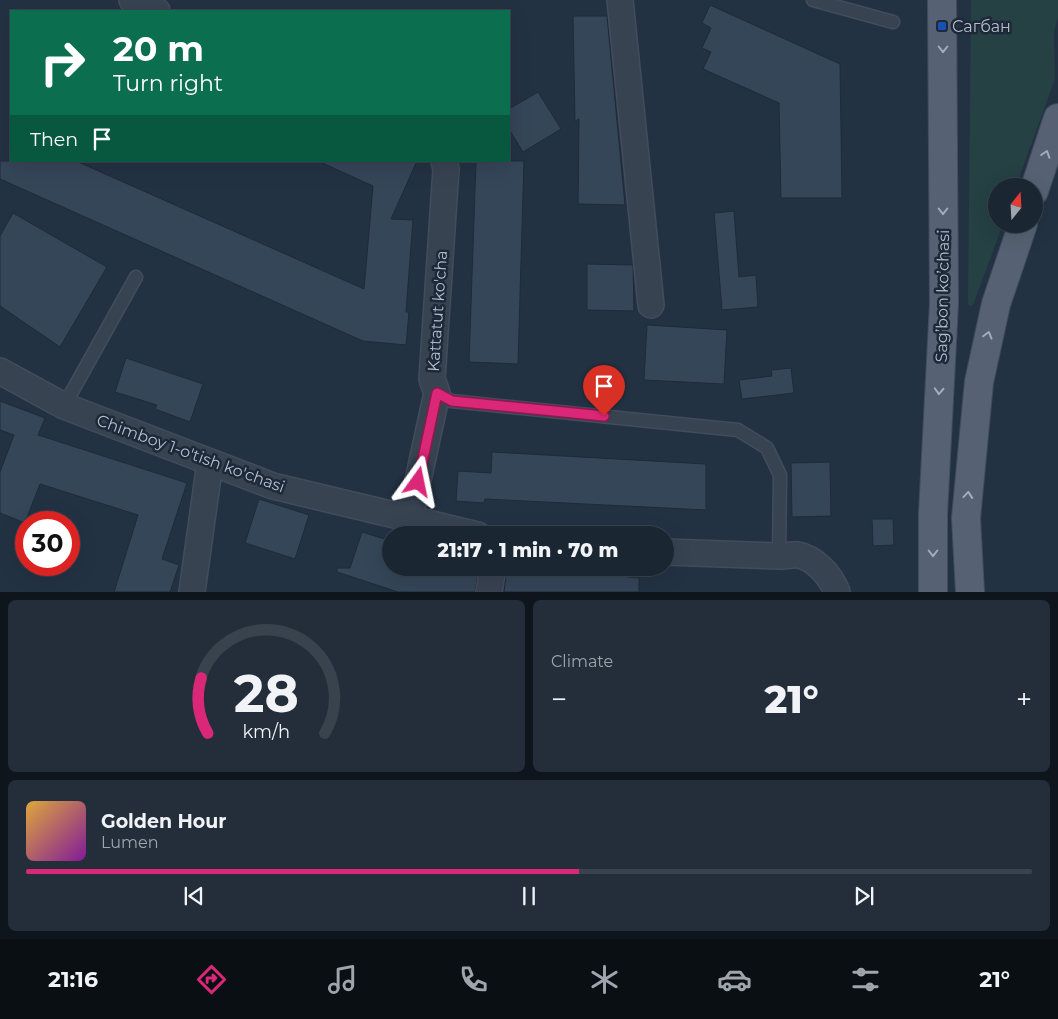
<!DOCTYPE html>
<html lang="en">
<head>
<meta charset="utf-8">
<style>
  body { margin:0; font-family:Montserrat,sans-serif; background:#232e3a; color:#f1f3f6; height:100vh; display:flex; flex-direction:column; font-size:19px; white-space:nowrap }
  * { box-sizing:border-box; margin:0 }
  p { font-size:16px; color:#9fa5ac }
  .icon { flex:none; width:28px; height:28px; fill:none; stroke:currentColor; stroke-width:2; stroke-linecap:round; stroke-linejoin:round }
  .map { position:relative; height:592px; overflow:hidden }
  .side { display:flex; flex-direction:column; gap:8px; padding:8px; background:#0e151c; flex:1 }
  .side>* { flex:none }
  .guide { position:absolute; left:10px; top:10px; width:500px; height:152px; border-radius:0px; box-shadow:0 5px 20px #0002,0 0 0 1px #38434d; background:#0b6e4f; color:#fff; overflow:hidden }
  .needle { width:32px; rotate:18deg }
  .tools { position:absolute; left:988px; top:178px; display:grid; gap:10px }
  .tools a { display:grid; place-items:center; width:55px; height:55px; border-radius:50%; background:#1a2632; box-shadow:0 5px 20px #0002,0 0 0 1px #38434d; font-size:25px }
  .speed { position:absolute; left:15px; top:511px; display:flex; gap:10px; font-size:25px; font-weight:700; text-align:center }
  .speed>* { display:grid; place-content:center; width:65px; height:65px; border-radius:50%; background:#1a2632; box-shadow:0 5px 20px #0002,0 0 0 1px #38434d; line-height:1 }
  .speed .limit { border:8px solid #d22; background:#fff; color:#111 }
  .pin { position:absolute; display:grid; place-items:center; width:42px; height:42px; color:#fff; margin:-51px -21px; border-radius:50% 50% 50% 0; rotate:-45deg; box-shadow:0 0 5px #0007 }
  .pin .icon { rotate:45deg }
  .me { position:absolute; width:55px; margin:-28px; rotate:12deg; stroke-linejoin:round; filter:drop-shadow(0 0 4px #0008) }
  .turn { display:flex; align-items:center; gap:18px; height:105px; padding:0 20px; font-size:22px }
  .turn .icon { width:65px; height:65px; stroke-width:2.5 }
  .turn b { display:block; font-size:35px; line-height:42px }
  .then { display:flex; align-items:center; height:48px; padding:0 20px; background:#0003; gap:10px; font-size:19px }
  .big { font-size:38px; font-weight:800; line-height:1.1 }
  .side .widget { flex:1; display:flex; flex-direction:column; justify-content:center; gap:8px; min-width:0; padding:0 18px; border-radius:8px; background:#232e3a }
  .side .dial { align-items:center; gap:0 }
  .dial svg { height:130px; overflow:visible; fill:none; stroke:#38434d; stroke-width:7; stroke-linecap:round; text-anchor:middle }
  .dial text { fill:#f1f3f6; stroke:none }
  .song { display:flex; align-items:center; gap:15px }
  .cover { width:60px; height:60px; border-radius:8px; background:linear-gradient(135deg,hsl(40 70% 55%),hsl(290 70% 35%)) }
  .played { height:5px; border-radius:2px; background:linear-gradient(90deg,#db2777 55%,#38434d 55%) }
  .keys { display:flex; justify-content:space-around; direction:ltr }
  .heat { display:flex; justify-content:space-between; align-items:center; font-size:28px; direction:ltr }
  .side .tiles { flex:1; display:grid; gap:8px; grid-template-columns:1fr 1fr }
  .widget:last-child { grid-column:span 2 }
  .trip { position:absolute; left:382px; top:526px; width:292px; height:50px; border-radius:25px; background:#1a2632; box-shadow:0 5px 20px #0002,0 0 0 1px #38434d; font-weight:800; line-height:50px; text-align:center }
  .tabs { display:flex; height:80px; justify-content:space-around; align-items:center; background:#0a0f14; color:#9fa5ac }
  .tabs .icon { width:35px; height:35px }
  .tabs .active { color:#db2777 }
  .tabs b { font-size:22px; color:#f1f3f6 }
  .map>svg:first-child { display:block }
  .green { fill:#254144 }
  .building { fill:#354659; stroke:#1f2a3a }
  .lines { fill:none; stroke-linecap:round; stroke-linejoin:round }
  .lane-casing { stroke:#424c5c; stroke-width:15 }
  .street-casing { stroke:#424c5c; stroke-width:28 }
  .primary-casing { stroke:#424c5c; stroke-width:30 }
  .lane { stroke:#384352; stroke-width:12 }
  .street { stroke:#384352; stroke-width:25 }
  .primary { stroke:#566273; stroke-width:28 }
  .oneway { stroke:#a2acbb }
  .route-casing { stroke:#8e194d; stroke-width:12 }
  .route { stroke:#db2777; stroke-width:9 }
  .transit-dot { fill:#1a4fb4; stroke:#1d2838; stroke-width:2 }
  .labels { text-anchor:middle; stroke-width:5; stroke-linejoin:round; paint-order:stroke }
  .poi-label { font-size:16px; fill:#b5becd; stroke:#1d2838; text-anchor:start }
  .street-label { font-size:16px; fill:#b5becd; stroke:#1d2838 }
</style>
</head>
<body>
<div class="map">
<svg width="1058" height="592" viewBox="0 0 1058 592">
  <rect width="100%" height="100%" fill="#233243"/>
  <path class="green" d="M 971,0 L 1058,0 L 1058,17 L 1054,32 L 1055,79 L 1016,186 L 996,186 L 996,224 L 1003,224 L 973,305 L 970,306 L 968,304 Z"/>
  <path class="building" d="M 710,5 L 840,64 L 842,198 L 781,198 L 779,103 L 703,69 L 711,52 L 702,48 L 711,28 L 702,23 Z
    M 573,16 L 607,16 L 625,205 L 578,204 L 579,119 L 575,121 Z
    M 538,92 L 561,129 L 523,152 L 509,129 L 509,109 Z
    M 0,161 L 76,161 L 364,289 L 373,186 L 318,161 L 417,161 L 391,219 L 413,220 L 406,312 L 409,312 L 406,345 L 363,341 L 0,179 Z
    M 476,161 L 524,161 L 518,364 L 469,362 Z
    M 734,211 L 739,277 L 756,275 L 758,307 L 722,310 L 714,213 Z
    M 13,213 L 107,267 L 60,347 L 0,306 L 0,236 Z
    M 587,264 L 633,265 L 634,311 L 587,310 Z
    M 647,325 L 727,330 L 724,384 L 644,380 Z
    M 126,358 L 203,384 L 190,422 L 155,409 L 157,405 L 115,392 Z
    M 791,368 L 794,393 L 742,399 L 739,380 L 772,376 L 771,370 Z
    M 0,401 L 45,418 L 38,435 L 187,483 L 162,559 L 179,565 L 170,592 L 114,592 L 138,515 L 40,484 L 25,523 L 0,513 L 0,472 L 14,435 L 0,430 Z
    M 492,452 L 706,464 L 706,510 L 485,499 L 484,503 L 456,501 L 458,471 L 491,473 Z
    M 830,462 L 831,516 L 792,517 L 791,463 Z
    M 259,499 L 309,515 L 295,559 L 245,543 Z
    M 872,519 L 893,519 L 894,545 L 873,546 Z
    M 362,532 L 391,541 L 391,568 L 479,568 L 475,592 L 398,592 L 337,572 L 337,568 L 350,568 Z
    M 507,568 L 542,568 L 639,578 L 639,592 L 504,592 Z"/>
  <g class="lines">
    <g class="lane-casing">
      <path id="lane" d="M 813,0 L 893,22
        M 437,393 L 451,401 L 738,430 L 767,448 L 780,475 L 779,556
        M 64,406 L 136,277"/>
    </g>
    <g class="street-casing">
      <path id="street" d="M 132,0 L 157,11
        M 620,0 L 651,305
        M 0,371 L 64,406 L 273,486 L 478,535
        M 410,517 L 437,393 L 432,379 L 446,169 L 444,161
        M 666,552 L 779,556 C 785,557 793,554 798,555 C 815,558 831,576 837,592
        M 192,592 L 210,462
        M 489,592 L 493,568"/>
    </g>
    <g class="primary-casing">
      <path id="primary" d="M 1034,191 L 1058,118
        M 933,592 L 933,514 L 944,303 L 942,0
        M 970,592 L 966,518 L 979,382 L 996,304 L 1023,224"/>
    </g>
    <use href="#lane" class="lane"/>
    <use href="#street" class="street"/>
    <use href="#primary" class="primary"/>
  </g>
  <defs><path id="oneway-chevron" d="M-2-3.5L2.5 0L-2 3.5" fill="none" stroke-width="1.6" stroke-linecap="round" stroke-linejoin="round" transform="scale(1.25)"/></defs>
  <g class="oneway">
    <use href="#oneway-chevron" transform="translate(943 49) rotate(90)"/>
    <use href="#oneway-chevron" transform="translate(1046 154) rotate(-72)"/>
    <use href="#oneway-chevron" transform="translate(943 211) rotate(90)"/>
    <use href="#oneway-chevron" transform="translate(988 335) rotate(-75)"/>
    <use href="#oneway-chevron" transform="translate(939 391) rotate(93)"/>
    <use href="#oneway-chevron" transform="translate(968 495) rotate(-85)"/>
    <use href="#oneway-chevron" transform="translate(933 553) rotate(90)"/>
  </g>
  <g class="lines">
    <g class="route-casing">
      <path id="route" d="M 418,482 L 437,393 L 452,401 L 604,416"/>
    </g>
    <use href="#route" class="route"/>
  </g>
  <rect class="transit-dot" x="937" y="21" width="10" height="10" rx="2.5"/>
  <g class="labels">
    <g class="poi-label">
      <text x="952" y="32">Сагбан</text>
    </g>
    <g class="street-label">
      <text transform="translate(942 296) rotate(-89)" y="6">Sag’bon ko’chasi</text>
      <text transform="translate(437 311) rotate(-86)" y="6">Kattatut ko'cha</text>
      <text transform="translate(191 453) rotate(20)" y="6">Chimboy 1-o'tish ko'chasi</text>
    </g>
  </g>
</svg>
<div class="tools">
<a><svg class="needle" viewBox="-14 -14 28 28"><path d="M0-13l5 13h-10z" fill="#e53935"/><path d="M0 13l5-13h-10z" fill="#9fa5ac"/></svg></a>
</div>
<div class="speed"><div class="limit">30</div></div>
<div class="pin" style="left:604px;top:416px;background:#d93025"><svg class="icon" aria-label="arrive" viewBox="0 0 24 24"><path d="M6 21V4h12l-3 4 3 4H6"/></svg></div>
<svg class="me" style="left:418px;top:482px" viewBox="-20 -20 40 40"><path d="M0-17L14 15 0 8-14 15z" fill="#db2777" stroke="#fff" stroke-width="4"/></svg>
<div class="trip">21:17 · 1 min · 70 m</div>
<div class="guide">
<div class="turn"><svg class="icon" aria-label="right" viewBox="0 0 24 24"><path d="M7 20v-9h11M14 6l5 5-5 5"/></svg><div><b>20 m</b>Turn right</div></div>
<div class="then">Then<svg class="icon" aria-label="arrive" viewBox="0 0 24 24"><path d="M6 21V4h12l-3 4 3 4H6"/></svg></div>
</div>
</div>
<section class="side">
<div class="tiles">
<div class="widget dial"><svg viewBox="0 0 100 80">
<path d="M14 69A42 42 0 1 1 86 69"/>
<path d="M14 69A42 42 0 0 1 10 35" stroke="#db2777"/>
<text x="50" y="56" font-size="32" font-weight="700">28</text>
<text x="50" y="72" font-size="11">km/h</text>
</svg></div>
<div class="widget"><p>Climate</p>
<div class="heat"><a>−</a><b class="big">21°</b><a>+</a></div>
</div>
<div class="widget">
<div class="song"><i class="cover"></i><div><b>Golden Hour</b><p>Lumen</p></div></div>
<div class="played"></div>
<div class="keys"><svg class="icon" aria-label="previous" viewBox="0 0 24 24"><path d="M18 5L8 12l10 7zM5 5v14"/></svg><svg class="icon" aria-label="pause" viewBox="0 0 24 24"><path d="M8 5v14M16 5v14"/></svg><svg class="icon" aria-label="next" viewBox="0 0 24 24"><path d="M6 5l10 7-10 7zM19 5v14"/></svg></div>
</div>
</div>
</section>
<nav class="tabs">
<b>21:16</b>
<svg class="icon active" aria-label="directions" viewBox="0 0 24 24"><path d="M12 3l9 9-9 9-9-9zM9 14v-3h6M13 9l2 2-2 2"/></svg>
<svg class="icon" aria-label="music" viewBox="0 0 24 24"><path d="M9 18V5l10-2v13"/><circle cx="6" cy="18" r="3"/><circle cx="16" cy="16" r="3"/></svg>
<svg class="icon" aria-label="phone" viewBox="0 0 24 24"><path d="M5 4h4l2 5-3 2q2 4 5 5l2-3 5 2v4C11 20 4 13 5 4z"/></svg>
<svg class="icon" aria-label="climate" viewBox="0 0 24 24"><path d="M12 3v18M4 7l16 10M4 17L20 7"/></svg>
<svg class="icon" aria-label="car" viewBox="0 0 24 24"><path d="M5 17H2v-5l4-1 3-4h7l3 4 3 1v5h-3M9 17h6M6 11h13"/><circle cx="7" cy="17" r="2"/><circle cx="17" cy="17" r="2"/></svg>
<svg class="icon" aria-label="filters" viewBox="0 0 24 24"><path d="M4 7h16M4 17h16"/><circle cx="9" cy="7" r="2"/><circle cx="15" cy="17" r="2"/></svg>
<b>21°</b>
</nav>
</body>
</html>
